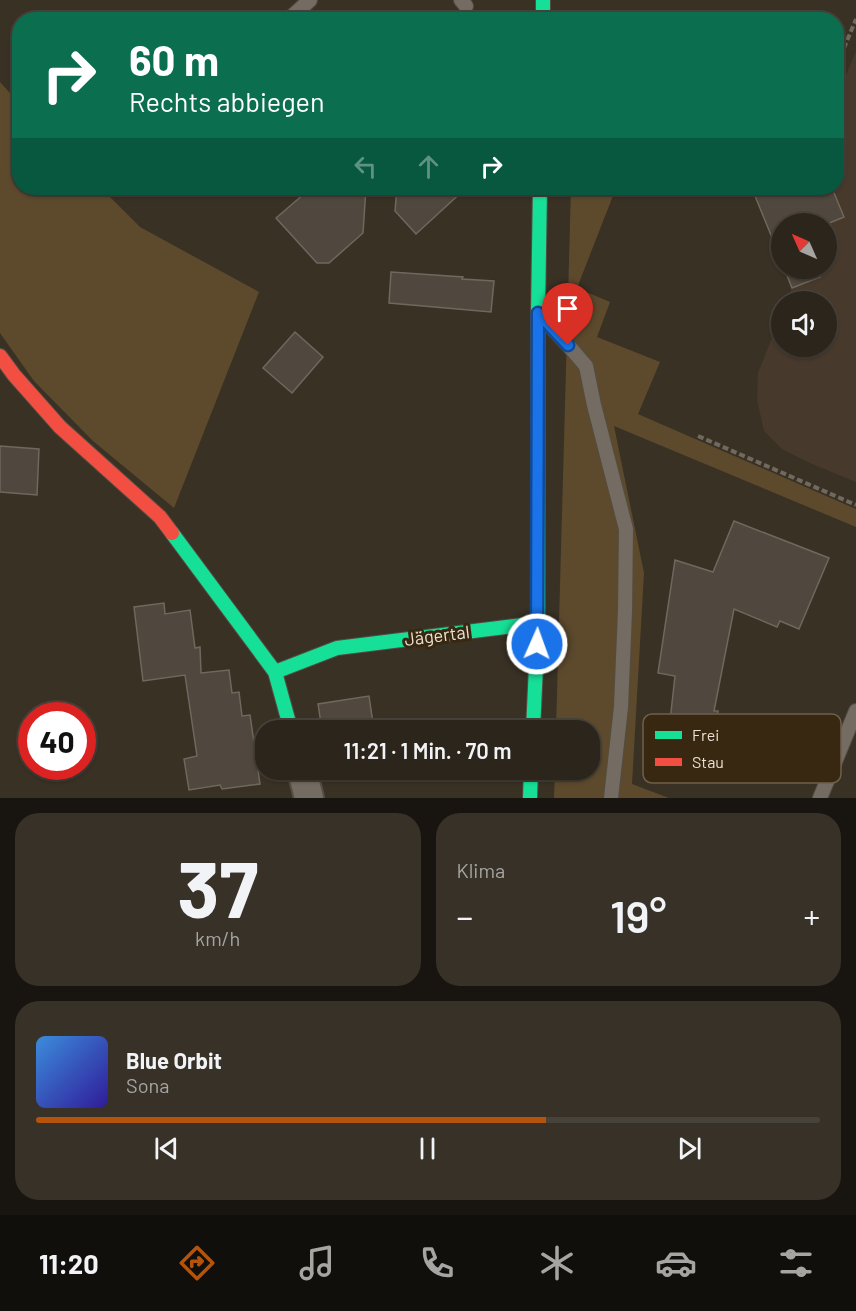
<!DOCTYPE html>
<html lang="de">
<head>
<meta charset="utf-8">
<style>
  body { margin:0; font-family:Barlow,sans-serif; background:#373128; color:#f1f3f6; height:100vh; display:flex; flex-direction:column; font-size:22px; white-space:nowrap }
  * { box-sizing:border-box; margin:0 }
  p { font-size:20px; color:#a6a5a3 }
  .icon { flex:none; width:33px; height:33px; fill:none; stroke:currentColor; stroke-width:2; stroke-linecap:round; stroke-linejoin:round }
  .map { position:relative; height:798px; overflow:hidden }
  .details { display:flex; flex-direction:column; gap:15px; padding:15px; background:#18140f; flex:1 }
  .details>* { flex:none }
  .banner { position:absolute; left:12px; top:12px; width:832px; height:183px; border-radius:24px; box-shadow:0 2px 4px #0004,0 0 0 2px #47423a; background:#0b6e4f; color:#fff; overflow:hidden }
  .needle { width:39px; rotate:315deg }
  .buttons { position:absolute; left:771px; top:213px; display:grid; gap:12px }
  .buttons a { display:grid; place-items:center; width:66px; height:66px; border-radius:50%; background:#2b251b; box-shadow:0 2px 4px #0004,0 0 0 2px #47423a; font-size:30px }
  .speed { position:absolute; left:18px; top:702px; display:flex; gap:12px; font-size:30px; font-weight:700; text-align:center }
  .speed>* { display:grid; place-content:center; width:78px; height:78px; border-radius:50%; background:#2b251b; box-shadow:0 2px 4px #0004,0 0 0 2px #47423a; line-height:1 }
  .speed .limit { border:9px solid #d22; background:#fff; color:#111 }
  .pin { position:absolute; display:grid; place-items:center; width:51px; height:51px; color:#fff; margin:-62px -26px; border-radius:50% 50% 50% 0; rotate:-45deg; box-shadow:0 0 6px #0007 }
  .pin .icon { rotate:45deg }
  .me { position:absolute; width:66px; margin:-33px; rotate:2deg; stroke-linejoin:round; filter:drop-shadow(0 0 4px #0008) }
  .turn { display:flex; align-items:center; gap:21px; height:126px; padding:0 18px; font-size:27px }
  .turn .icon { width:78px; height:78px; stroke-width:2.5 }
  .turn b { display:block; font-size:42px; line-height:51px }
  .lanes { display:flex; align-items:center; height:57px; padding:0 18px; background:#0003; justify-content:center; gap:30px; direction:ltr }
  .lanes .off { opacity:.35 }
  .big { font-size:45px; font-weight:600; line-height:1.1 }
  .details .tile { flex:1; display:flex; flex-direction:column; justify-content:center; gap:9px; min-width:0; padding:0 21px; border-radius:24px; background:#373128 }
  .details .dial { align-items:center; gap:0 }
  .dial b { font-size:78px; line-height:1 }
  .song { display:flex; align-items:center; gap:18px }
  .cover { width:72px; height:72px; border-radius:9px; background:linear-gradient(135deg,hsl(210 70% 55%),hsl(250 70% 35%)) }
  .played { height:6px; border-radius:3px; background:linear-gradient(90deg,#b45309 65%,#47423a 65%) }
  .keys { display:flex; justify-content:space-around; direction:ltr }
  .heat { display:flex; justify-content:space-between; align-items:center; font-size:33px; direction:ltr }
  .details .tiles { flex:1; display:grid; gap:15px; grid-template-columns:1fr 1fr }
  .tile:last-child { grid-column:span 2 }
  .trip { position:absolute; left:255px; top:720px; width:345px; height:60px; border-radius:24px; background:#2b251b; box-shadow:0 2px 4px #0004,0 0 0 2px #47423a; font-weight:600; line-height:60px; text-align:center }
  .tabs { display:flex; height:96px; justify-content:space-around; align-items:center; background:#110f0b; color:#a6a5a3 }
  .tabs .icon { width:42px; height:42px }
  .tabs .on { color:#b45309 }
  .tabs b { font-size:27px; color:#f1f3f6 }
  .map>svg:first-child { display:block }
  .medical { fill:#47392c }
  .green { fill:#5d4a2d }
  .building { fill:#50473e; stroke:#70675d; stroke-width:1.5 }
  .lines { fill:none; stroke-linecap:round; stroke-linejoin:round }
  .lane-casing { stroke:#544d41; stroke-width:16 }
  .street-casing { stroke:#544d41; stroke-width:32 }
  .fast-casing { stroke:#544d41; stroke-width:16 }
  .jam-casing { stroke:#544d41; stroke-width:16 }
  .path { stroke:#706960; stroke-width:4; stroke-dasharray:6 3; stroke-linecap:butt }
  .lane { stroke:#746c62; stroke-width:14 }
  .street { stroke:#746c62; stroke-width:28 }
  .fast { stroke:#16e098; stroke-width:14 }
  .jam { stroke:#f24e42; stroke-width:14 }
  .route-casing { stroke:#114b97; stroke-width:15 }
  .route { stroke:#1a73e8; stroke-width:10 }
  .labels { text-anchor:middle; stroke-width:6; stroke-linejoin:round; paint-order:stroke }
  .street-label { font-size:18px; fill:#ebe1d3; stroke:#382811 }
  .key { fill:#382811; stroke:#6e604b; stroke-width:1.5 }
  .key-label { font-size:16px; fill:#ebe1d3 }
</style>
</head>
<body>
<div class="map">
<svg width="856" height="798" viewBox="0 0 856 798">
  <rect width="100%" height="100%" fill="#393124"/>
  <path class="medical" d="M 856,51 L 856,482 L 812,464 L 782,449 L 764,431 L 757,400 L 758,373 L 781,315 L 782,346 L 826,346 L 826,302 L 787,301 L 792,288 L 784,269 L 826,268 L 826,224 L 782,224 L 781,262 L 755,196 L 774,188 L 837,188 L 837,97 Z"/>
  <path class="green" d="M 0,82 L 19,103 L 20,188 L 101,188 L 140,227 L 259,292 L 174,508 L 93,441 L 34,381 L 0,333 Z
    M 571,188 L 616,188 L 577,288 L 610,302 L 597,337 L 660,362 L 638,414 L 856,509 L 856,527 L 614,426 L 644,573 L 632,784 L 669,798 L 554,798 L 555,770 L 590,770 L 590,730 L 556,730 Z"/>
  <path class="building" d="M 311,188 L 366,188 L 363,233 L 329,263 L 317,263 L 276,218 Z
    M 397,188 L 466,188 L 416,234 L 395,211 Z
    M 774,188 L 832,188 L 844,217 L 827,224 L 782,224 L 782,262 L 755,196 Z
    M 784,268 L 817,268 L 820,277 L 792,288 Z
    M 391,272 L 463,277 L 462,279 L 494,281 L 491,312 L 389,303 Z
    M 295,332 L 323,357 L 292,393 L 263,368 Z
    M 0,446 L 39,449 L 37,495 L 0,492 Z
    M 734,521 L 829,558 L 799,629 L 780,621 L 777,627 L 734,609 L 714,711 L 718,711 L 713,744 L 668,739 L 675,676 L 658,673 L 675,560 L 713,572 Z
    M 164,603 L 165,614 L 190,610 L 195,648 L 200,647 L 201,673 L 229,670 L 232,693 L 239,692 L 242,716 L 250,715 L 260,784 L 222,789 L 220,785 L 189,790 L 184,759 L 197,756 L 185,675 L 143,681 L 134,607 Z
    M 369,696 L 374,730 L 322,730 L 318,704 Z"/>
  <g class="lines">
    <g class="lane-casing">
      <path id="lane" d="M 461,0 L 466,6
        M 288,20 L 310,0
        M 543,318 L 568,345 L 586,366 L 594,405 L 626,529 L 625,611 L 621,707 L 611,798
        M 820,798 L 856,711"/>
    </g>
    <g class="street-casing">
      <path id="street" d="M 302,770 L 309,798"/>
    </g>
    <g class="fast-casing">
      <path id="fast" d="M 543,0 L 543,20
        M 172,533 L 275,672 L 291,730
        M 275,672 L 337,648 L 538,623
        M 533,730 L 538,623 L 538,313 L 540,188
        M 530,798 L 531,770"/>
    </g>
    <g class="jam-casing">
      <path id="jam" d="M 0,356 L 14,375 L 60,427 L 160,517 L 172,533"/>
    </g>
    <path class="path" d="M 837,65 L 856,19
      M 698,436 L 856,505"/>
    <use href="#lane" class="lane"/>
    <use href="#street" class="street"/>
    <use href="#fast" class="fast"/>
    <use href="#jam" class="jam"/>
  </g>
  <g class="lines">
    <g class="route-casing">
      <path id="route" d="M 537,644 L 538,313 L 568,345"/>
    </g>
    <use href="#route" class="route"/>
  </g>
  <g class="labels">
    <g class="street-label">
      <text transform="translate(437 636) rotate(-7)" y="6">Jägertal</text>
    </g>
  </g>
  <rect x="643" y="714" width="198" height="69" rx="9" class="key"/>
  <rect x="655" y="731" width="27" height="8" fill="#16e098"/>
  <rect x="655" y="758" width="27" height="8" fill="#f24e42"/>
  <g class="key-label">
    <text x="692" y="741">Frei</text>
    <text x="692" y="768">Stau</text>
  </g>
</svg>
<div class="buttons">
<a><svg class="needle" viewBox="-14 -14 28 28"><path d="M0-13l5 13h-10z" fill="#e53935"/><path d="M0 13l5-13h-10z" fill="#a6a5a3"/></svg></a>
<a><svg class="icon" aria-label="sound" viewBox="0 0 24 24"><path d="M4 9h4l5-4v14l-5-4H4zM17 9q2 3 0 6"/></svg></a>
</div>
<div class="speed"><div class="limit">40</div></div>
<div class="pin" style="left:568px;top:345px;background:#d93025"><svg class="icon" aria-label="arrive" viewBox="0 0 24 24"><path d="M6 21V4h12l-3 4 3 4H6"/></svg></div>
<svg class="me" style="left:537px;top:644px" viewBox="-20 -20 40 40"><circle r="17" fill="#1a73e8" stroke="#fff" stroke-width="3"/><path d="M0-11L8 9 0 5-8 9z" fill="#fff"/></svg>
<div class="trip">11:21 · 1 Min. · 70 m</div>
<div class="banner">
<div class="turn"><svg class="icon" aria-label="right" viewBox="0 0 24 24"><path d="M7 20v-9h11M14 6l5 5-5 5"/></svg><div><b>60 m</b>Rechts abbiegen</div></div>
<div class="lanes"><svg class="icon off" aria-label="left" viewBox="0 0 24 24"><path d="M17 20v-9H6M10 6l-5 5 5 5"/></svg><svg class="icon off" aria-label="ahead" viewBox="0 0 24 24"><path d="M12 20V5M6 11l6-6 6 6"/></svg><svg class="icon" aria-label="right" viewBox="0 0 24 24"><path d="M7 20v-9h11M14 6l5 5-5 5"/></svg></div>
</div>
</div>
<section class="details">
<div class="tiles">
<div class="tile dial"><b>37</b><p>km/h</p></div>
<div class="tile"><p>Klima</p>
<div class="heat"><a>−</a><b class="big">19°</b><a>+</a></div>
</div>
<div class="tile">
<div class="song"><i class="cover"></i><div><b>Blue Orbit</b><p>Sona</p></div></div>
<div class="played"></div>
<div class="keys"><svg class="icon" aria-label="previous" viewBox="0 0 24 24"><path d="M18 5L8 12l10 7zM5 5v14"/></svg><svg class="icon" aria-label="pause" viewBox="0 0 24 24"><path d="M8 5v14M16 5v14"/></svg><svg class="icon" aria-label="next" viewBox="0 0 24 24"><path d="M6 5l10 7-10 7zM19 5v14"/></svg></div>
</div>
</div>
</section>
<nav class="tabs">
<b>11:20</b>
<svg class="icon on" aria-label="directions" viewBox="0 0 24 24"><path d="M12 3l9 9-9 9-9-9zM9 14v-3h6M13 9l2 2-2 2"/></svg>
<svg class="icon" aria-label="music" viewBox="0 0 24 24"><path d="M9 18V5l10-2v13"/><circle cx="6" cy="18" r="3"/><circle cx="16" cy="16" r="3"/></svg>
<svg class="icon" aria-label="phone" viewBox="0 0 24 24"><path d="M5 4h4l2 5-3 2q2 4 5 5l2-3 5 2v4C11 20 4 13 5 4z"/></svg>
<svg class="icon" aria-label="climate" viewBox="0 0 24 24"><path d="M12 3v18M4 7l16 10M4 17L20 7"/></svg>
<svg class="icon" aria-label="car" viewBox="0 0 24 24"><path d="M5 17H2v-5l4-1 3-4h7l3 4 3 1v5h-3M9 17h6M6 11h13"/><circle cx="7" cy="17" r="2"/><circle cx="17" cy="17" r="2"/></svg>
<svg class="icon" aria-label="filters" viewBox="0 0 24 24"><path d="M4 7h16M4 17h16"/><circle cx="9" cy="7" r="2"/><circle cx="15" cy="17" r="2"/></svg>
</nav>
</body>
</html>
